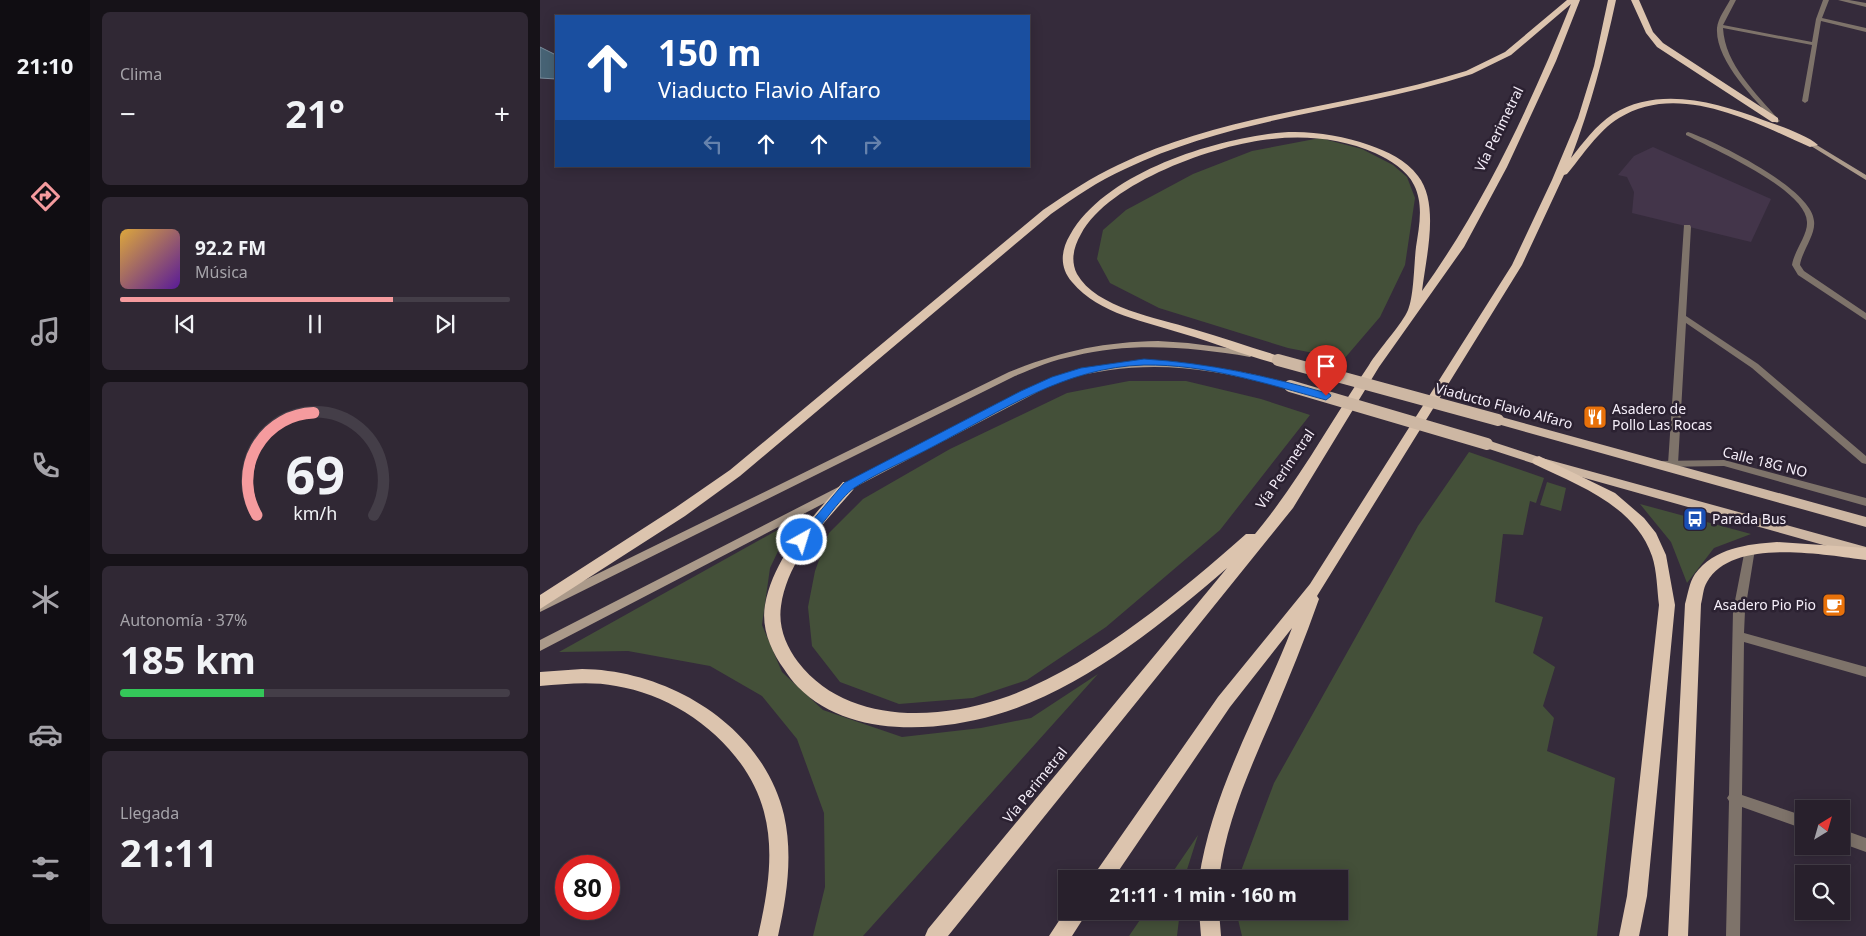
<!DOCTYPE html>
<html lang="es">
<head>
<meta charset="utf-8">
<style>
  body { margin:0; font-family:"Noto Sans",sans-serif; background:#302834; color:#f1f3f6; height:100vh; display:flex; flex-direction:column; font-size:19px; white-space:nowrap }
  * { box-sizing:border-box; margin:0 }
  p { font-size:16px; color:#a5a3a9 }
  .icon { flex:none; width:28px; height:28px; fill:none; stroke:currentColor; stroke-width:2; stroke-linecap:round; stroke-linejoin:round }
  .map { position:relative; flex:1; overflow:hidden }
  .panel { display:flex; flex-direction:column; gap:12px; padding:12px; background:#161218; width:450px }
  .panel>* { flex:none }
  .guide { position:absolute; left:15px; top:15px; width:475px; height:152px; border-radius:0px; box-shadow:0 2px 12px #0003,0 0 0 1px #443e48; background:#1a4fa0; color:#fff; overflow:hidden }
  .needle { width:32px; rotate:37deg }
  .tools { position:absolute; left:1255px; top:800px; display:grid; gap:10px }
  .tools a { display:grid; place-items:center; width:55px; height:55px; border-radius:0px; background:#28202c; box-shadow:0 2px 12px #0003,0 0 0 1px #443e48; font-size:25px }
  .speed { position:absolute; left:15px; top:855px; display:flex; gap:10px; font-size:25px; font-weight:700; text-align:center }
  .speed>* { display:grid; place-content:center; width:65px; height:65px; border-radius:50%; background:#28202c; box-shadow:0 2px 12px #0003,0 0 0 1px #443e48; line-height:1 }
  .speed .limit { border:8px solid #d22; background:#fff; color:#111 }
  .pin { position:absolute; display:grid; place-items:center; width:42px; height:42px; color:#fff; margin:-51px -21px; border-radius:50% 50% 50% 0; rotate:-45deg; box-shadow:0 0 5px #0007 }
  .pin .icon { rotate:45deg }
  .me { position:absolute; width:55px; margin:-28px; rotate:39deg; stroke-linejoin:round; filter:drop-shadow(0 0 4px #0008) }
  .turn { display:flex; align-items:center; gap:18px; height:105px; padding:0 20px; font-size:22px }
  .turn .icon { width:65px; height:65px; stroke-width:2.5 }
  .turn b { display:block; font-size:35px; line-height:42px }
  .lanes { display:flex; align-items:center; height:48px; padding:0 20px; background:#0003; justify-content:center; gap:25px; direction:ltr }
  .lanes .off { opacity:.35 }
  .big { font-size:38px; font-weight:700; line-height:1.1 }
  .panel .tile { flex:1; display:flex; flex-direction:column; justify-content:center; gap:8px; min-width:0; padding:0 18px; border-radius:8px; background:#302834 }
  .panel .dial { align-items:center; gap:0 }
  .dial svg { height:130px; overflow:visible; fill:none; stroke:#443e48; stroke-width:7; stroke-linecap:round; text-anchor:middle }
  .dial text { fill:#f1f3f6; stroke:none }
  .song { display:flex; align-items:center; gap:15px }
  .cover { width:60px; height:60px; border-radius:8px; background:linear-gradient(135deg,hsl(40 70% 55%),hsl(270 70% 35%)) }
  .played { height:5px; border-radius:2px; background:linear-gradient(90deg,#f59b9e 70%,#443e48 70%) }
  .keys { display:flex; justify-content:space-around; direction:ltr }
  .heat { display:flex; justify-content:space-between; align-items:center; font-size:28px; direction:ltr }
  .charge { height:8px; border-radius:4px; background:linear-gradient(90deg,#34c759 37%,#443e48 0) }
  .trip { position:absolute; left:518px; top:870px; width:290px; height:50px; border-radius:0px; background:#28202c; box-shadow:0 2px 12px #0003,0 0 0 1px #443e48; font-weight:700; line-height:50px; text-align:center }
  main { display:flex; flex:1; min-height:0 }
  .tabs { display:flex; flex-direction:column; width:90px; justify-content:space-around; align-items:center; background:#100d12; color:#a5a3a9 }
  .tabs .icon { width:35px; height:35px }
  .tabs .current { color:#f59b9e }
  .tabs b { font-size:22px; color:#f1f3f6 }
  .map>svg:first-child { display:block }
  .built { fill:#43354a }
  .green { fill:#445039 }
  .water { fill:#476375; stroke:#7b8d9d }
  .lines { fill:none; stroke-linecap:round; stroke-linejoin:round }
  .minor { fill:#7e736a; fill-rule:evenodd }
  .tertiary { fill:#7e736a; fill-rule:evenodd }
  .secondary { fill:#ab9a8a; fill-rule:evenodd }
  .primary { fill:#cdb7a3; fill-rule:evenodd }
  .trunk { fill:#dcc4ae; fill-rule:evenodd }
  .primary-bridge { stroke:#cdb7a3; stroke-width:12 }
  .route { fill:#1a73e8; stroke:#114b97 }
  .labels { text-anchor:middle; stroke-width:5; stroke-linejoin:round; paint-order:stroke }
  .street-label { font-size:14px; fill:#f5eef9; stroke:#2b2131 }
  .poi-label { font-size:14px; fill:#f5eef9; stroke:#2b2131; text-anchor:start }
</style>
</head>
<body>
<main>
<nav class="tabs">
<b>21:10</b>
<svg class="icon current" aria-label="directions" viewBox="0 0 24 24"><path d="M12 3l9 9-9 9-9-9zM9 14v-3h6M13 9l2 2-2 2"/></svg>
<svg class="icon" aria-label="music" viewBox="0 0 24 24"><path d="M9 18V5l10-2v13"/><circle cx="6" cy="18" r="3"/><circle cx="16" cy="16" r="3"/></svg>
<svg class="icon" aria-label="phone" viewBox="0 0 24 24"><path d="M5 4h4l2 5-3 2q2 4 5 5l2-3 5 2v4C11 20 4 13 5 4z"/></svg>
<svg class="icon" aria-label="climate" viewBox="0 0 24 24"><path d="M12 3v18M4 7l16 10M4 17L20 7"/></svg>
<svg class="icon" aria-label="car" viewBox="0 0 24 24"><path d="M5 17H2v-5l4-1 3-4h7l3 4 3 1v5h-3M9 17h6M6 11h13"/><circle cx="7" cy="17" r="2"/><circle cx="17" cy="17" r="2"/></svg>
<svg class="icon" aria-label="filters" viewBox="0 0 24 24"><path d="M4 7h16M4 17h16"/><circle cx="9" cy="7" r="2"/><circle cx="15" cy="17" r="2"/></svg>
</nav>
<section class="panel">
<div class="tile"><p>Clima</p>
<div class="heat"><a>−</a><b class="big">21°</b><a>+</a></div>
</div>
<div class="tile">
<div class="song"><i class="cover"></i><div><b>92.2 FM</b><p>Música</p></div></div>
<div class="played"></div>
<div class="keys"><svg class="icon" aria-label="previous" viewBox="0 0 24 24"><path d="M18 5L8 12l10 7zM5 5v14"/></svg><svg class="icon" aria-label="pause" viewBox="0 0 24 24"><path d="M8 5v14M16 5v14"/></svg><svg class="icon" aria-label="next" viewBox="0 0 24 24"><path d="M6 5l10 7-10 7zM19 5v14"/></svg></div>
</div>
<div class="tile dial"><svg viewBox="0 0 100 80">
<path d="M14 69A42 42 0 1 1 86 69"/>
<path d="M14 69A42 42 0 0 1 49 6" stroke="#f59b9e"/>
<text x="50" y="56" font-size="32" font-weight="700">69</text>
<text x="50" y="72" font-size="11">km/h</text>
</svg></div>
<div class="tile"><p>Autonomía · 37%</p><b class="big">185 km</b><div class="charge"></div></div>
<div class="tile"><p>Llegada</p><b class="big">21:11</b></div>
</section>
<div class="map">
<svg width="1326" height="936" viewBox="0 0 1326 936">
  <rect width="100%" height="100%" fill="#352b3b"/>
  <path class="built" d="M 1113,147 L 1231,199 L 1211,242 L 1092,213 L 1094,192 L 1087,177 L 1078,175 L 1094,156 Z"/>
  <path class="green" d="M 780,138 L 822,149 L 853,165 L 867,177 L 875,198 L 865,265 L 840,317 L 804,359 L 748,348 L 619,308 L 570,283 L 557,259 L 563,230 L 586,210 L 653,174 L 712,151 Z
    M 589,381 L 646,381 L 721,399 L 770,415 L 680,530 L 566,627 L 487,680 L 433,698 L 359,704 L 300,682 L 272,646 L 268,607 L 275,571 L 289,533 L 323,499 L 410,449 L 527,393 Z
    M 929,452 L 1004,478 L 996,503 L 990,501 L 983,535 L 963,534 L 955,602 L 1003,617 L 993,653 L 1015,667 L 1003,706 L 1014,718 L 1007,751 L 1075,778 L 1057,936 L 702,936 L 696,911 L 799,911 L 799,879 L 698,879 L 734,783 L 878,526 Z
    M 1007,482 L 1026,488 L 1021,511 L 1000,505 Z
    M 1100,504 L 1211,534 L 1174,548 L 1147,583 L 1131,542 Z
    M 252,522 L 230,568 L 222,625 L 242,672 L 283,710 L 362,737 L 441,728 L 491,718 L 558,674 L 323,936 L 273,936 L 285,887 L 284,813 L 257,739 L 222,696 L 170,666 L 88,651 L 19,652 Z
    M 658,835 L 644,879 L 628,879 Z
    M 606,911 L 640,911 L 637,936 L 589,936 Z"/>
  <path class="water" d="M 0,47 L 16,55 L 16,79 L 0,78 Z"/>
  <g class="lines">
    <path class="minor" d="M 1190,0 L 1196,0 L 1183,25 L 1272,42 L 1276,19 L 1283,0 L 1289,0 L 1282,18 L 1326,28 L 1326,32 L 1281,21 L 1268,101 L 1265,103 L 1262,101 L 1272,45 L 1183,28 C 1185,65 1216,93 1239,120 L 1240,121 L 1237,123 L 1235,122 C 1215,99 1175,61 1177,28 C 1178,18 1186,8 1190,0 Z
      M 1298,0 L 1309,0 L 1326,3 L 1326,7 Z
      M 1148,132 C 1177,142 1272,189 1274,221 C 1276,234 1262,251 1260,265 L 1264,271 L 1326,313 L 1326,320 L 1258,275 L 1252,265 C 1254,251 1268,235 1267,222 C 1266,189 1173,149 1146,135 L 1146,133 Z
      M 1144,225 L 1150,225 L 1151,227 L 1146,316 L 1218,364 L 1326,456 L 1326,464 L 1322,463 L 1212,368 L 1146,323 L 1138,464 L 1137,466 L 1129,466 L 1128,464 Z
      M 1210,545 L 1214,546 L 1215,549 L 1205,611 L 1204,633 L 1326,667 L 1326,677 L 1204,642 L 1202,795 L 1264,816 L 1264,829 L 1202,807 L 1200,936 L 1186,936 L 1189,801 L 1187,798 L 1189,795 L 1193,611 L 1205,549 L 1206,546 Z
      M 1301,829 L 1326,838 L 1326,852 L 1301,843 Z"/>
    <path class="tertiary" d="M 1184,460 L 1326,498 L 1326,506 L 1184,466 L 1120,467 L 1115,464 L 1120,461 Z"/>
    <path class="secondary" d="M 1271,144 L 1275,144 L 1326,175 L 1326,180 L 1271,146 Z
      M 618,341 L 648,343 L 710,351 L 714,354 L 710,357 C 651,347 592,342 534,356 C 513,360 494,368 475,376 L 0,612 L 0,602 L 469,372 C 521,351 563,342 618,341 Z
      M 604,361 C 655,362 704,371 753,384 L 755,386 L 750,389 C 666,367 604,357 519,381 L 0,651 L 0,640 L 513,377 C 543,368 572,363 604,361 Z"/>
    <path class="primary" d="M 958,416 L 1326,517 L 1326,527 L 954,423 L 952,420 L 954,417 Z
      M 947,440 L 1002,458 L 1326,547 L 1326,557 L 995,464 L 943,447 L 941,444 L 943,441 Z"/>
    <path class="trunk" d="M 1027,0 L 1040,0 L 1016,61 L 967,167 L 924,247 L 839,367 L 753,508 L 408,936 L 385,936 L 388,929 L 687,568 C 621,625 540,691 455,715 C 393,733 307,737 258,687 C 253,682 248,675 244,669 C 231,651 221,628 225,605 C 234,556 271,519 303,482 L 313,482 L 315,486 L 313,490 C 283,524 248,559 241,606 C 238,627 246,646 258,662 C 305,723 393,721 460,699 C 546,671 638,594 706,534 L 715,534 C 759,481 791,421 829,365 C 838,350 863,323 868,310 C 874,296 874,263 876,247 C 879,227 884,205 874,185 C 867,170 850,160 835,153 C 803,139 767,135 732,139 C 676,144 569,182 541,234 C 534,246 530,260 537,274 C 556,308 618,318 653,329 C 683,338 713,348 742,357 L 744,360 L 742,363 L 738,364 C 706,356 675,343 644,334 C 605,321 560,315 532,282 C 519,267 521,250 530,235 C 564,175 663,143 728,134 C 761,129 797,134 829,145 C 847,151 866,160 878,176 C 900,204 886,257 882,291 C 945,203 991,104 1031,4 L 971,55 L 932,74 C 818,111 694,116 585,169 C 558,181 535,197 511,214 L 200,476 L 145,516 L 0,609 L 0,595 L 135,508 L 190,470 L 503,210 C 528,193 552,177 578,165 C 687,112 812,107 926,71 L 965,52 Z
      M 1068,0 L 1076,0 C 1064,55 1051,106 1031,158 C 1043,143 1056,125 1073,114 C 1119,86 1176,102 1223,120 C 1237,125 1267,135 1278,145 L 1270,147 C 1214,122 1138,81 1079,118 C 1058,131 1043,155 1027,174 L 1024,175 L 982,265 L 777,596 L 779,599 C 765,639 749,678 733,716 C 710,769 686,821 679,879 L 659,879 C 672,790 720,711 752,628 L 690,707 L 573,879 L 551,879 L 678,697 L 770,584 L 972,265 L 1012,180 L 1038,118 L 1054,66 Z
      M 1091,0 L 1099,0 L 1113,32 L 1123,43 L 1238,118 L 1238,122 L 1232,122 L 1117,47 L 1106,33 Z
      M 999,456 L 1075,493 L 1104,518 L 1116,533 L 1126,555 L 1135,605 L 1107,896 L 1099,936 L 1079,936 L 1087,896 L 1119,605 C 1117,589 1117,571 1112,556 C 1095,506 1038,485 994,464 L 992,461 L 994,458 Z
      M 1237,542 L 1326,548 L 1326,560 C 1285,555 1192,537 1167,582 C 1163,588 1163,597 1161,604 L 1148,936 L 1128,936 L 1145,604 C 1148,594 1149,583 1155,574 C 1174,548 1208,544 1237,542 Z
      M 42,669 C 129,670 223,726 244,815 C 253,855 247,896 238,936 L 218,936 C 227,896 235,853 224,812 C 207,747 140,696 76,686 C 51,681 25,684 0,686 L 0,672 Z
      M 526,910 L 548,911 L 532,936 L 509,936 Z
      M 659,911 L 679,911 L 681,936 L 661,936 Z"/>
    <path class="primary-bridge" d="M 738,360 L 958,420
      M 750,386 L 947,444"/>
  </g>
  <path class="route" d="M 604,359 C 668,363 728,376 790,394 L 791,396 L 786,400 C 727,384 666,364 604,365 C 526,367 461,411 394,446 C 368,460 338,472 314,488 C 300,498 279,529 267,543 L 258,543 L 256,540 L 304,483 L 481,391 L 512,377 L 541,368 Z"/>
  <defs>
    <g id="restaurant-square" transform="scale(1.25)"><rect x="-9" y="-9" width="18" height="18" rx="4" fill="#e8710a" stroke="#2b2131"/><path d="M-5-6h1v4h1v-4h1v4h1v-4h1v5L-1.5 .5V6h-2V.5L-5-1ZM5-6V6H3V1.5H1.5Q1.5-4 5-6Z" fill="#fff"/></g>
    <g id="bus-square" transform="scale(1.25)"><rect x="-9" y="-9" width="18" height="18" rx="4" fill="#1a4fb4" stroke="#2b2131"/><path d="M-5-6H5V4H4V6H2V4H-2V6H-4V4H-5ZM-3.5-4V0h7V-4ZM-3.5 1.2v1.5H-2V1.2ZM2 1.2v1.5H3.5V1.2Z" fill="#fff"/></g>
    <g id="cafe-square" transform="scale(1.25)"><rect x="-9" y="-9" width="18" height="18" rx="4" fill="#e8710a" stroke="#2b2131"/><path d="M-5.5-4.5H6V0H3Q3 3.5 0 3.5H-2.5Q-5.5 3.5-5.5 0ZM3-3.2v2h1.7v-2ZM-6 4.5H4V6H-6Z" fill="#fff"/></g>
  </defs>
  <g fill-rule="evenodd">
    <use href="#restaurant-square" x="1055" y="417"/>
    <use href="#bus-square" x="1155" y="519"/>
    <use href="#cafe-square" x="1294" y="605"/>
  </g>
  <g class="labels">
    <g class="street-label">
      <text transform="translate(959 129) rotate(-64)" y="5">Vía Perimetral</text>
      <text transform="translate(964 406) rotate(15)" y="5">Viaducto Flavio Alfaro</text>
      <text transform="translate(1225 462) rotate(14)" y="5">Calle 18G NO</text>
      <text transform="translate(745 469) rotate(-56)" y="5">Vía Perimetral</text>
      <text transform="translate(495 785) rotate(-51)" y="5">Vía Perimetral</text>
    </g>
    <g class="poi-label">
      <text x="1072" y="414">Asadero de<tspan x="1072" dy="16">Pollo Las Rocas</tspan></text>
      <text x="1172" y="524">Parada Bus</text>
      <text x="1276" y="610" text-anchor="end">Asadero Pio Pio</text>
    </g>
  </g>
</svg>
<div class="tools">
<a><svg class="needle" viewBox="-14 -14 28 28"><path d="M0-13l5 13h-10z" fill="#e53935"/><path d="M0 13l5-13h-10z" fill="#a5a3a9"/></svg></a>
<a><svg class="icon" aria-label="search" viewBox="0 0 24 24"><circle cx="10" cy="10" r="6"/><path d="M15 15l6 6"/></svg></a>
</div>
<div class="speed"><div class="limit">80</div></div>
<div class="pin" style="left:786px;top:396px;background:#d93025"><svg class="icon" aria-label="arrive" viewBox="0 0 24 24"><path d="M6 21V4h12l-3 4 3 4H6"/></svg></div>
<svg class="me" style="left:262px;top:540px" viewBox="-20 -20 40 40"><circle r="17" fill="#1a73e8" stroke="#fff" stroke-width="3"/><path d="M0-11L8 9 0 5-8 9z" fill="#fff"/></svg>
<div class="trip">21:11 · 1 min · 160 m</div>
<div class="guide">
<div class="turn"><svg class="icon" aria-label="ahead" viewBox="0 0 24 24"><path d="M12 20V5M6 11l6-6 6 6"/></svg><div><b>150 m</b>Viaducto Flavio Alfaro</div></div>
<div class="lanes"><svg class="icon off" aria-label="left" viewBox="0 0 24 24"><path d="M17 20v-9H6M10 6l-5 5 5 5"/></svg><svg class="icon" aria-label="ahead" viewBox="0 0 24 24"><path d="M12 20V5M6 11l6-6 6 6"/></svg><svg class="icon" aria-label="ahead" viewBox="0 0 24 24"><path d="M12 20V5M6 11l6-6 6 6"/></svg><svg class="icon off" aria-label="right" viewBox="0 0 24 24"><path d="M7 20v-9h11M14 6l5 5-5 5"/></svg></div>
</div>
</div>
</main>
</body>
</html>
